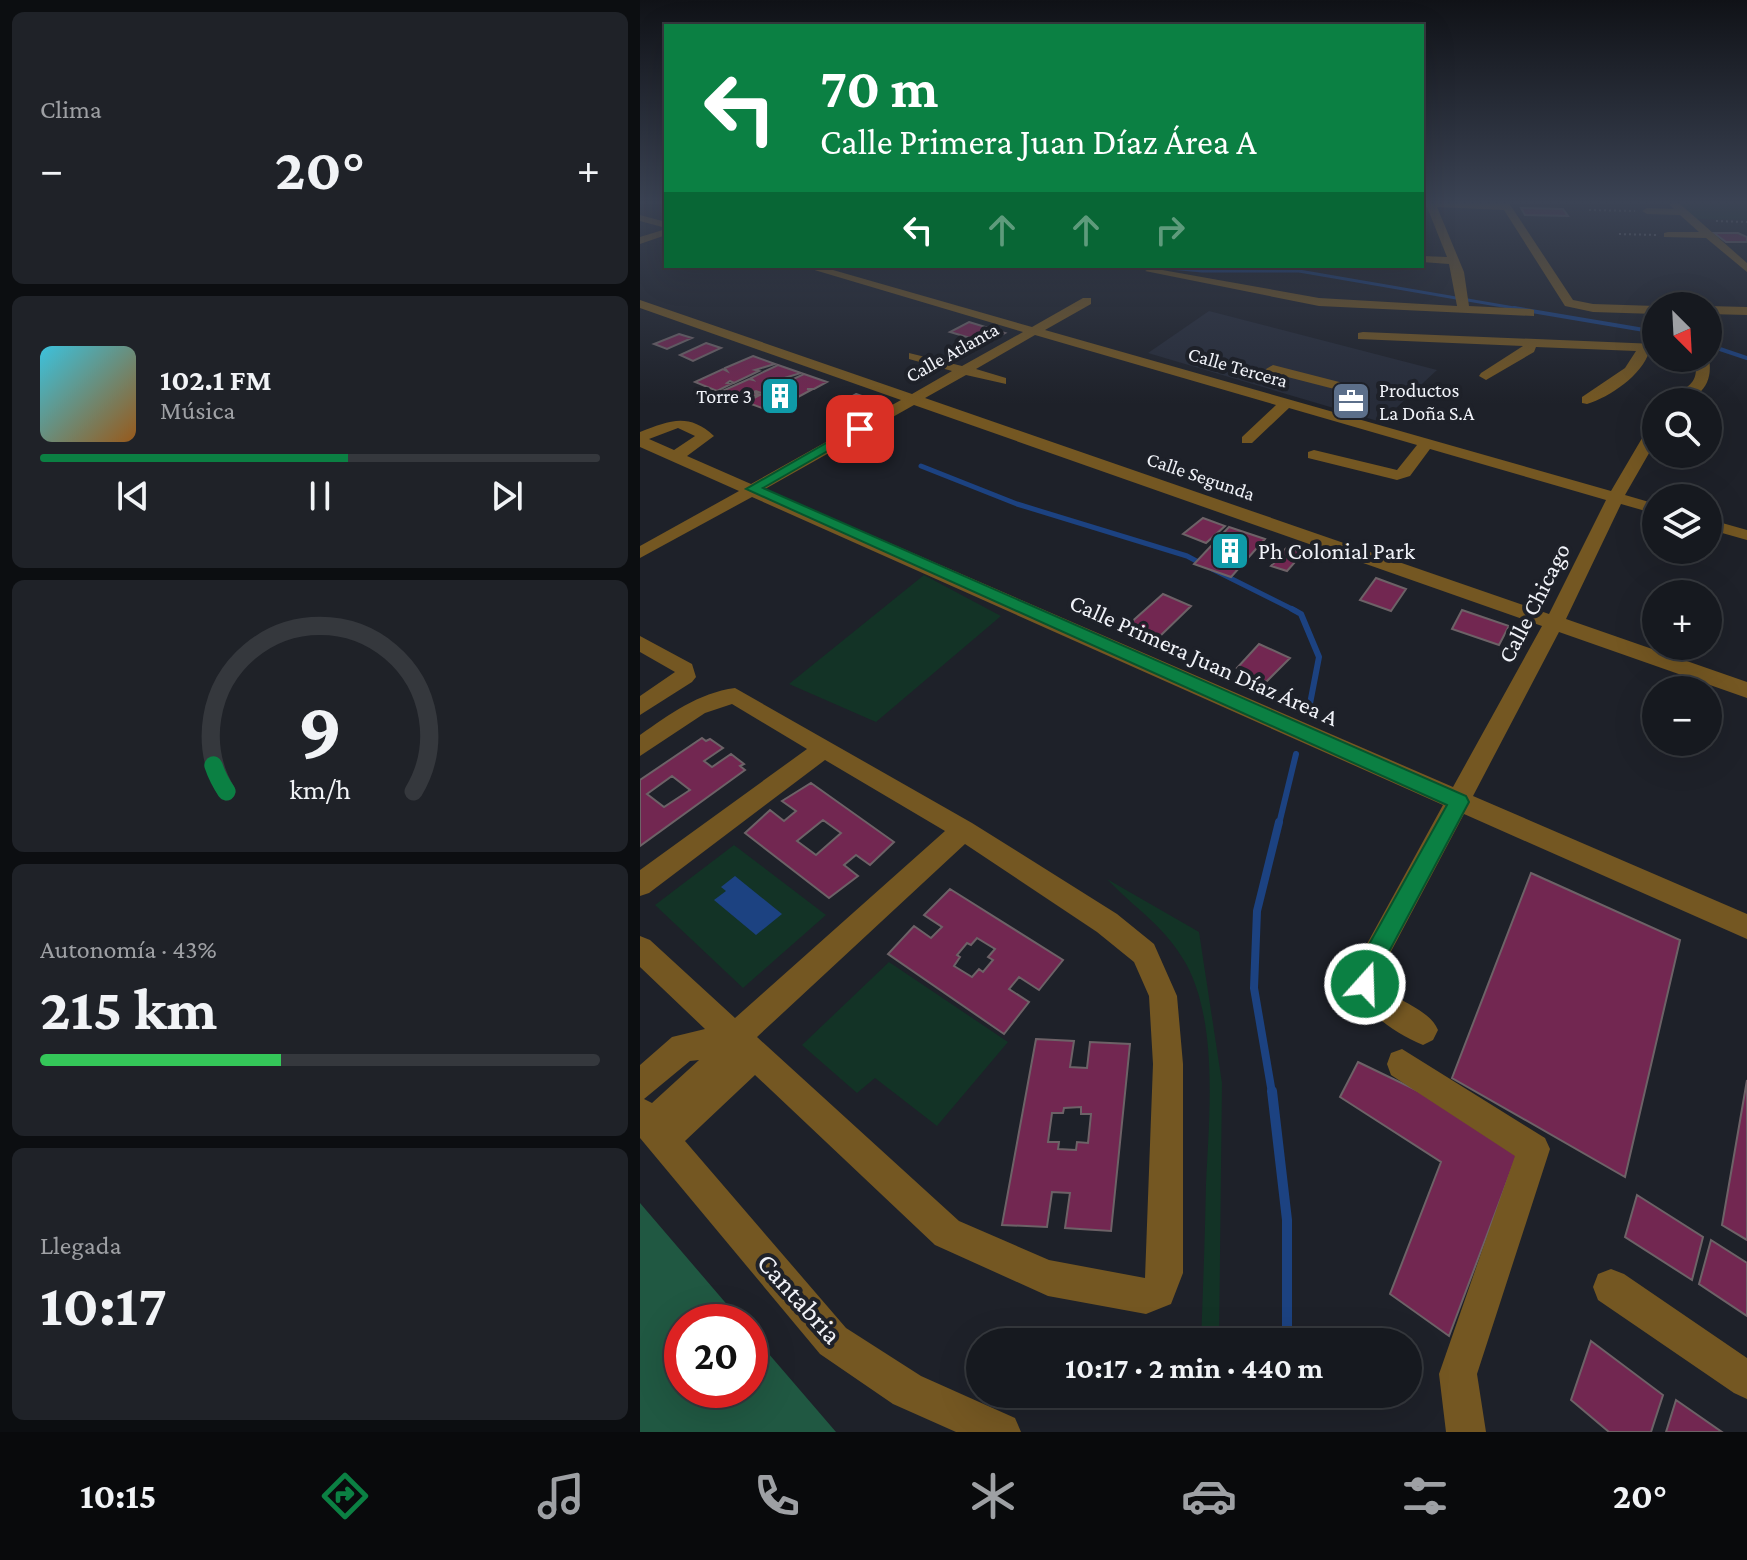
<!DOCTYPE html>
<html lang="es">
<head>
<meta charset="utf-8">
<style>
  body { margin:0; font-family:"Crimson Pro",serif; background:#1f2228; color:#f1f3f6; height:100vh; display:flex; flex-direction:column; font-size:30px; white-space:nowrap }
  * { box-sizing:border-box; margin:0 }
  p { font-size:26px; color:#9ea0a4 }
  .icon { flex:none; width:44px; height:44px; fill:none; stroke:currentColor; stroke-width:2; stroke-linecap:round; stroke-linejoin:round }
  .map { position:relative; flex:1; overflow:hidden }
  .side { display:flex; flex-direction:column; gap:12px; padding:12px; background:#0c0e11; width:640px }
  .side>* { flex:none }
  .guide { position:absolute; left:24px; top:24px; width:760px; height:244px; border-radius:0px; box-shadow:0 8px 32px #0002,0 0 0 2px #35383d; background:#0b8043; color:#fff; overflow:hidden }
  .needle { width:52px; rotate:156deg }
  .controls { position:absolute; left:1002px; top:292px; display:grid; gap:16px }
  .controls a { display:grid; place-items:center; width:80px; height:80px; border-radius:50%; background:#16191f; box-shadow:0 8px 32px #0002,0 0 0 2px #35383d; font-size:40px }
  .speed { position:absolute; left:24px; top:1304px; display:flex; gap:16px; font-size:40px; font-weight:700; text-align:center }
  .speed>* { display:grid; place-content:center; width:104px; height:104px; border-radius:50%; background:#16191f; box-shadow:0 8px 32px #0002,0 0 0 2px #35383d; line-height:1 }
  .speed .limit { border:12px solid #d22; background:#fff; color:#111 }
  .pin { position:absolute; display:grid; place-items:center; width:68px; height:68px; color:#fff; margin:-34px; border-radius:16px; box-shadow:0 4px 12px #0006 }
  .me { position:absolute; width:88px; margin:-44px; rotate:20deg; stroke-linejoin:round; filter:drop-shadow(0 0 6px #0008) }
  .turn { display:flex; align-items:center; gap:28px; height:168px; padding:0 24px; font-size:36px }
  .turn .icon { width:104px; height:104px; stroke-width:2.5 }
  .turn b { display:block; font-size:56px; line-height:68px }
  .lanes { display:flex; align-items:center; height:76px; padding:0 24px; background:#0003; justify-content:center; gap:40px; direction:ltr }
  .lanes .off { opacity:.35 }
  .big { font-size:60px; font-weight:700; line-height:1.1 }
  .side .widget { flex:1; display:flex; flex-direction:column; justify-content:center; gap:12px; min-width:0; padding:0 28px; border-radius:12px; background:#1f2228 }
  .side .dial { align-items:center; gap:0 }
  .dial svg { height:208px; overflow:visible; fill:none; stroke:#35383d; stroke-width:7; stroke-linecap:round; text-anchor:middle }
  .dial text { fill:#f1f3f6; stroke:none }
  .song { display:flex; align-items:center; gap:24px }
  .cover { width:96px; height:96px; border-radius:12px; background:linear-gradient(135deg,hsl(190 70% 55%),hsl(30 70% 35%)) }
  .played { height:8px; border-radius:4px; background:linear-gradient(90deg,#0b8043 55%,#35383d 55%) }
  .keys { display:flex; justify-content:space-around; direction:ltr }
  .heat { display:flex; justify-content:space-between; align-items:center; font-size:44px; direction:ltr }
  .charge { height:12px; border-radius:6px; background:linear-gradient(90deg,#34c759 43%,#35383d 0) }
  .trip { position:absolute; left:326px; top:1328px; width:456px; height:80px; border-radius:40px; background:#16191f; box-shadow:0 8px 32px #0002,0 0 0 2px #35383d; font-weight:700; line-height:80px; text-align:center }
  .menu { display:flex; height:128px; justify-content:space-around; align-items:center; background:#090a0c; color:#9ea0a4 }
  .menu .icon { width:56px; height:56px }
  .menu .on { color:#0b8043 }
  .menu b { font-size:36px; color:#f1f3f6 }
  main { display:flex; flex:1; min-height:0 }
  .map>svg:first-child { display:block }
  .built { fill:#272c39 }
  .green { fill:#133326 }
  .forest { fill:#205842 }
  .water { fill:#1c4281 }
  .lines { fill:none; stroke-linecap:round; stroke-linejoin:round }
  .stream-far5 { stroke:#1c4281; stroke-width:3 }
  .stream-far4 { stroke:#1c4281; stroke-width:4 }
  .stream-far3 { stroke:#1c4281; stroke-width:5 }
  .stream-far2 { stroke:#1c4281; stroke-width:6 }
  .stream-far1 { stroke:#1c4281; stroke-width:8 }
  .stream { stroke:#1c4281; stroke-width:10 }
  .building { fill:#722751; stroke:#6d6267; stroke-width:2; fill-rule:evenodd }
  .path { stroke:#787b82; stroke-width:2; stroke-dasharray:2 3; stroke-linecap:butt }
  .minor { fill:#745722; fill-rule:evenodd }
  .route { fill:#0b8043; stroke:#07532c; stroke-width:2 }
  .labels { text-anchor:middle; stroke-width:8; stroke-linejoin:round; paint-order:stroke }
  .far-street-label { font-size:20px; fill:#f0f2f8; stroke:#1e2129 }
  .far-poi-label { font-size:20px; fill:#f0f2f8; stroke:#1e2129; text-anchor:start }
  .poi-label { font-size:24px; fill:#f0f2f8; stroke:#1e2129; text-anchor:start }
  .street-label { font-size:24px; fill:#f0f2f8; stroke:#1e2129 }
  .near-street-label { font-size:28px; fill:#f0f2f8; stroke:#1e2129 }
</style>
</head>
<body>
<main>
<section class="side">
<div class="widget"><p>Clima</p>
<div class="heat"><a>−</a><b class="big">20°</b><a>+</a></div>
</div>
<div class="widget">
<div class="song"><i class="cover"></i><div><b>102.1 FM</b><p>Música</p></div></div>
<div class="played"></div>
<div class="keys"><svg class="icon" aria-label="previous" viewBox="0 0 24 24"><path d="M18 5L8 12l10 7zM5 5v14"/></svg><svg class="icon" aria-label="pause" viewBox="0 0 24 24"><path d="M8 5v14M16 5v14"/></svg><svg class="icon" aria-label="next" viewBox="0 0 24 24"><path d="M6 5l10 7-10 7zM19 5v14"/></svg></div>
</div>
<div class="widget dial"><svg viewBox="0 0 100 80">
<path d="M14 69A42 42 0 1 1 86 69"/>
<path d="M14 69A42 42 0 0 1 9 59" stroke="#0b8043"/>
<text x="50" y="56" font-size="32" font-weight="700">9</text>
<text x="50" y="72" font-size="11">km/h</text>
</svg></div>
<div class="widget"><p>Autonomía · 43%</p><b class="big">215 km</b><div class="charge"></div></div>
<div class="widget"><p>Llegada</p><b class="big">10:17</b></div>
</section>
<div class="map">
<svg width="1107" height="1432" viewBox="0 0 1107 1432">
  <rect width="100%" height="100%" fill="#1e2129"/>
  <path class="built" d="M 569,311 L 797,370 L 741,422 L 508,353 Z"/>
  <path class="green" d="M 1037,203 L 1107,203 L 1107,220 L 1055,219 Z
    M 284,575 L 361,616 L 236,722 L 149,684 Z
    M 94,845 L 186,915 L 103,988 L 15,905 Z
    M 467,879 L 559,932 L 582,1083 L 579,1342 L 561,1342 C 563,1289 565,1237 566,1184 C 569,1118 579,1022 545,962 C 522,923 496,910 467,879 Z
    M 249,962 L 368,1042 L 297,1126 L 235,1078 L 217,1093 L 162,1045 Z"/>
  <path class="forest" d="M 0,1203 L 102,1322 L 42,1322 L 42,1390 L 110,1390 L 110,1332 L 196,1432 L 0,1432 Z"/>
  <path class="water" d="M 95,876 L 142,914 L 116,935 L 74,900 L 86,891 L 81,887 Z"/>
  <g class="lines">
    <path class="stream-far5" d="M 508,266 L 562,271 L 659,271 L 886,310"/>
    <path class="stream-far4" d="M 874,308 L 1016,332
      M 1068,345 L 1107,358"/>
    <path class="stream-far3" d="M 281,466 L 377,504 L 547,556 L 562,564
      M 572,569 L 656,611"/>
    <path class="stream-far2" d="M 652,609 L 661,614 L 679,657 L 668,714
      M 639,824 L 656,754"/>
    <path class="stream-far1" d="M 632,1093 L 614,988 L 617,911 L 639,822"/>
    <path class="stream" d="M 632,1091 L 647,1220 L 647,1339"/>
  </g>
  <path class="building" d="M 881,208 L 923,209 L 928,216 L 885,215 Z
    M 1074,233 L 1098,233 L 1107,237 L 1107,242 L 1086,242 Z
    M 329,322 L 365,333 L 347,343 L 310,332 Z
    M 39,334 L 52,338 L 27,349 L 14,344 Z
    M 66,343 L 81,348 L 53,361 L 40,355 Z
    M 113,356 L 135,364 L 115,370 L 119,371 L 94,383 L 90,381 L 87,383 L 91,384 L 77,391 L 55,382 L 83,369 L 87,371 L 85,368 Z
    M 138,365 L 161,373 L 141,379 L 145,381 L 121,393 L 116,391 L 113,392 L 118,394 L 103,401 L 80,392 L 109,379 L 113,380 L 111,378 Z
    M 164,374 L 187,382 L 174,389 L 167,389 L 171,390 L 147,403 L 140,402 L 144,404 L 130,411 L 106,402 L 134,388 L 141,389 L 136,387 Z
    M 216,394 L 239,402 L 217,414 L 194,406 Z
    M 563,518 L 585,526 L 566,543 L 543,534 Z
    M 589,527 L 625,539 L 591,577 L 554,564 Z
    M 648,547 L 663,553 L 647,571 L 631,566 L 634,563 L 630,561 Z
    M 736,578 L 766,589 L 751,611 L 720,600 Z
    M 523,594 L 551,606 L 517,639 L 488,625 Z
    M 822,610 L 869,626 L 859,645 L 812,629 Z
    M 619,644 L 650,658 L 626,682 L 597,668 Z
    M 62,738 L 66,741 L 70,739 L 83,748 L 64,761 L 72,767 L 91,754 L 104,764 L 100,766 L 105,770 L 0,846 L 0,780 ZM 32,776 L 50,790 L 24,807 L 7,794 Z
    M 171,783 L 254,842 L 230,865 L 216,855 L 204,865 L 218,876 L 189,898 L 105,833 L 130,810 L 144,821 L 156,811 L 142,801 ZM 183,820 L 201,833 L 176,855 L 157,841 Z
    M 891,873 L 1040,940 L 985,1177 L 812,1078 Z
    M 310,889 L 423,960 L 399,990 L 379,977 L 369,989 L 389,1002 L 364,1034 L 248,954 L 274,926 L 291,938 L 302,927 L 284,915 ZM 337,938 L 355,949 L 348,957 L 353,960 L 343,972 L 339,969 L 332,977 L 314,966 L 320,957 L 317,955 L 327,943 L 331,945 Z
    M 396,1039 L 434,1041 L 430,1067 L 447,1068 L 450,1042 L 490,1044 L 471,1231 L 425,1228 L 430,1193 L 412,1192 L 407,1227 L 362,1225 ZM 441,1107 L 441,1114 L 451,1114 L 448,1143 L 437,1142 L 436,1150 L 418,1149 L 419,1142 L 408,1142 L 412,1113 L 423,1113 L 424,1108 Z
    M 718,1062 L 824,1113 L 879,1150 L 809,1336 L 750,1294 L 801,1162 L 700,1097 Z
    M 1107,1080 L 1107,1240 L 1082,1225 Z
    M 997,1195 L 1063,1237 L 1052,1280 L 985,1237 Z
    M 1071,1240 L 1107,1263 L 1107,1316 L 1059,1284 Z
    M 951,1341 L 1023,1395 L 1011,1432 L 969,1432 L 931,1400 Z
    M 1036,1400 L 1082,1432 L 1026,1432 Z"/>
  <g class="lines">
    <path class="path" d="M 949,210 L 995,211
      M 1076,221 L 1107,222
      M 979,234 L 1016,235"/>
    <path class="minor" d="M 782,203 L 869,203 L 933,300 L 953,304 L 1016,306 L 1016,314 L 953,312 L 925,306 L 864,210 L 797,207 L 824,272 L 829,306 L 890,309 L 894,310 L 894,316 L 679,306 L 505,271 L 511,268 L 679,298 L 817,306 L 809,264 L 782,262 L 782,256 L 807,257 L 787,207 L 782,207 Z
      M 1028,203 L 1039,203 L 1107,263 L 1107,272 L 1066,238 L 1024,237 L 1024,233 L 1028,232 L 1059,232 L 1040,215 L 1007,214 L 1002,211 L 1007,208 L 1034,209 Z
      M 0,215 L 26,222 L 26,228 L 0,221 Z
      M 26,229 L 26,235 L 0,244 L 0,237 Z
      M 161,266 L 179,266 L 392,327 L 443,298 L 451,298 L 451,304 L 405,330 L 971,491 L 1008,428 L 1016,423 L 1016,441 L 985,495 L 1016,504 L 1016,514 L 981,504 L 926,619 L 1107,682 L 1107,698 L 919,632 L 833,796 L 1107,914 L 1107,939 L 824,814 L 739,974 C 747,1003 787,1004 798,1030 L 793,1040 L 783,1045 C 751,1031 718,1009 711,973 L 803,805 L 112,497 L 0,558 L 0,546 L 99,491 L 0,447 L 0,432 C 29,421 48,412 74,436 L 47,456 L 111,484 L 261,400 L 0,308 L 0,300 L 272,394 L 312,371 L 269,359 L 269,353 L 322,366 L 383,332 ZM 395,335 L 636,405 L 602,437 L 602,443 L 612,443 L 649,408 L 777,445 L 757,470 L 674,450 L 668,452 L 668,458 L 757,480 L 770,476 L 790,449 L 966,500 L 909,614 L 285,398 L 326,375 L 366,384 L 366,378 L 336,369 ZM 274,405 L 902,626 L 813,787 L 125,489 ZM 38,428 L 55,436 L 34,450 L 9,439 Z
      M 1068,306 L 1107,307 L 1107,315 L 1068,314 Z
      M 723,332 L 1016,344 L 1016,352 L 1009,352 C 1002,375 970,397 947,404 L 942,403 L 942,397 L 985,368 L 996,351 L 896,347 L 894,352 L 846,380 L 839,376 L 841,373 L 883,346 L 718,339 L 718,333 Z
      M 1055,358 L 1069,358 C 1074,387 1057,402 1029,402 C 1046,384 1060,387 1055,358 Z
      M 633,365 L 711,385 L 713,388 L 706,392 L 628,372 L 626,369 Z
      M 1068,519 L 1107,530 L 1107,540 L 1068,529 Z
      M 0,636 L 52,664 L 56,677 L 52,682 L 0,715 L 0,696 L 35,672 L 0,652 Z
      M 95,688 L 332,823 L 477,914 L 514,944 L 537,996 L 543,1064 L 543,1273 L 531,1304 L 506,1314 L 408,1296 L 295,1245 L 115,1075 L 45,1141 L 206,1328 L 281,1376 L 375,1418 L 381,1432 L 316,1432 L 253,1404 L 180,1354 L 0,1138 L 0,1065 L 32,1037 L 65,1029 L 0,967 L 0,936 L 10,940 L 95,1018 L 305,831 L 185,760 L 9,893 L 0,896 L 0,870 L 167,749 L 92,704 L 65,713 L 0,756 L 0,735 C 30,714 58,693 95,688 ZM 325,844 L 457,932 L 494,962 L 509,996 L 513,1064 L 505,1278 L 409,1260 L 319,1221 L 117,1037 ZM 59,1060 L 12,1103 L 4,1099 L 50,1061 Z
      M 762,1049 L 905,1138 L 910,1149 L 837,1374 L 846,1432 L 806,1432 L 799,1374 L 875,1156 L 751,1075 L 747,1064 L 751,1053 Z
      M 971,1269 L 984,1274 L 1107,1358 L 1107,1399 L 1094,1393 L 958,1300 L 953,1287 L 958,1274 Z"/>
  </g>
  <linearGradient id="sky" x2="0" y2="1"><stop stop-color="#101217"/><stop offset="0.5" stop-color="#3b4354"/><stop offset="1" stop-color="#3b4354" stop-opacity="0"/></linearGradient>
  <rect width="1107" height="404" fill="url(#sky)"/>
  <path class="route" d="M 216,426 L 226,429 L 123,488 L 826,796 L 829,802 L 737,974 L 734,992 L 725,995 L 717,992 L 713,973 L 807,805 L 106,489 Z"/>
  <defs>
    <g id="building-square" transform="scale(2)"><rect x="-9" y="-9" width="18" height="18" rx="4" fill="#0f9aa8" stroke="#1e2129"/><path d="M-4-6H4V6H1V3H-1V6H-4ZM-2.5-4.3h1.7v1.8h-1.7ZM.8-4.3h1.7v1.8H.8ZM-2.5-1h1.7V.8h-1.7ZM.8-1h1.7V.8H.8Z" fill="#fff"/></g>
    <g id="office-square" transform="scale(2)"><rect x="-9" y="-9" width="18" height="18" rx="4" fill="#5c6f8a" stroke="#1e2129"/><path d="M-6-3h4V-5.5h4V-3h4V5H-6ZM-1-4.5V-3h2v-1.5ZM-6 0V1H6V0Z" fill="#fff"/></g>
  </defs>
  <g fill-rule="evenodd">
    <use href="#building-square" x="140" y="396"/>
    <use href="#office-square" x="711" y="401"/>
    <use href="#building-square" x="590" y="551"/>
  </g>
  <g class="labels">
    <g class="far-street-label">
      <text transform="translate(312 352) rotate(-29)" y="7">Calle Atlanta</text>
      <text transform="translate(598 367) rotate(16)" y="7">Calle Tercera</text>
      <text transform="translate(561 476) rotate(19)" y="7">Calle Segunda</text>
    </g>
    <g class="far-poi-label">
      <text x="739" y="397">Productos<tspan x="739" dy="23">La Doña S.A</tspan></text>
      <text x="112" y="403" text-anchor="end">Torre 3</text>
    </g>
    <g class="poi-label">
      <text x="618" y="559">Ph Colonial Park</text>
    </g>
    <g class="street-label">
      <text transform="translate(894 603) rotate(-63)" y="8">Calle Chicago</text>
      <text transform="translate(564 660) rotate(24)" y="8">Calle Primera Juan Díaz Área A</text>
    </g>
    <g class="near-street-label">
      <text transform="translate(160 1298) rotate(48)" y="10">Cantabria</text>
    </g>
  </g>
</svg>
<div class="controls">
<a><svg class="needle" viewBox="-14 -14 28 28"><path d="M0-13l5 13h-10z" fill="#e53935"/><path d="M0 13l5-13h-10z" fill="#9ea0a4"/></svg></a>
<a><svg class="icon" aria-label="search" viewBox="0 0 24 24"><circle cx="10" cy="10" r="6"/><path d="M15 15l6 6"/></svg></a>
<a><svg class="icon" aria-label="layers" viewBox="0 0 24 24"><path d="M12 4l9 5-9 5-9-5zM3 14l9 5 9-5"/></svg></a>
<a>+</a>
<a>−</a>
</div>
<div class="speed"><div class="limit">20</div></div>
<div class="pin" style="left:220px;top:429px;background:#d93025"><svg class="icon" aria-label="arrive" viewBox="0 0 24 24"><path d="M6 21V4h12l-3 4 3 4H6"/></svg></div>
<svg class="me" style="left:725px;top:984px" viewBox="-20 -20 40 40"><circle r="17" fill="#0b8043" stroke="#fff" stroke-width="3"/><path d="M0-11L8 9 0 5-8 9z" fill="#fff"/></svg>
<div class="trip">10:17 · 2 min · 440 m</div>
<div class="guide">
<div class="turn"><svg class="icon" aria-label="left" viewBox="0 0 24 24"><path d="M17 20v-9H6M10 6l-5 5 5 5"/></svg><div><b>70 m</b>Calle Primera Juan Díaz Área A</div></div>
<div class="lanes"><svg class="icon" aria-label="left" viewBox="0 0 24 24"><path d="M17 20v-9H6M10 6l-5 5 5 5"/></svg><svg class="icon off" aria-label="ahead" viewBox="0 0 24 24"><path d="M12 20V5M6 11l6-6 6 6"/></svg><svg class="icon off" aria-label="ahead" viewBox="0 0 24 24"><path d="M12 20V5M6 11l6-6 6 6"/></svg><svg class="icon off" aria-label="right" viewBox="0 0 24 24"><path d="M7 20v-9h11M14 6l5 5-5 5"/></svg></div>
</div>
</div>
</main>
<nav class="menu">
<b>10:15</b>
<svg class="icon on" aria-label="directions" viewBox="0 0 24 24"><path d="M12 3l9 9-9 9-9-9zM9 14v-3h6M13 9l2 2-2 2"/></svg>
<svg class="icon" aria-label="music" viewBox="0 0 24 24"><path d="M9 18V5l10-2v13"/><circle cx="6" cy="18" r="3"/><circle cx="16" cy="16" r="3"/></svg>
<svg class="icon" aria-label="phone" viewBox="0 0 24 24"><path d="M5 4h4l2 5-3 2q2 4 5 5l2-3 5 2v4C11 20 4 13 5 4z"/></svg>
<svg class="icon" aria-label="climate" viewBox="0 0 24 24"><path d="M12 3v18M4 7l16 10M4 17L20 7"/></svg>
<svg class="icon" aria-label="car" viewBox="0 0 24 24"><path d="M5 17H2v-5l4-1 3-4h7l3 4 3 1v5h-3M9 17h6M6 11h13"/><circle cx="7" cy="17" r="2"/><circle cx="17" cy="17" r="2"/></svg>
<svg class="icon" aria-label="filters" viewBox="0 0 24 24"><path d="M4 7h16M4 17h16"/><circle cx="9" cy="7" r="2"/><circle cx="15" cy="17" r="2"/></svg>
<b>20°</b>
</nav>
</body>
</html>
